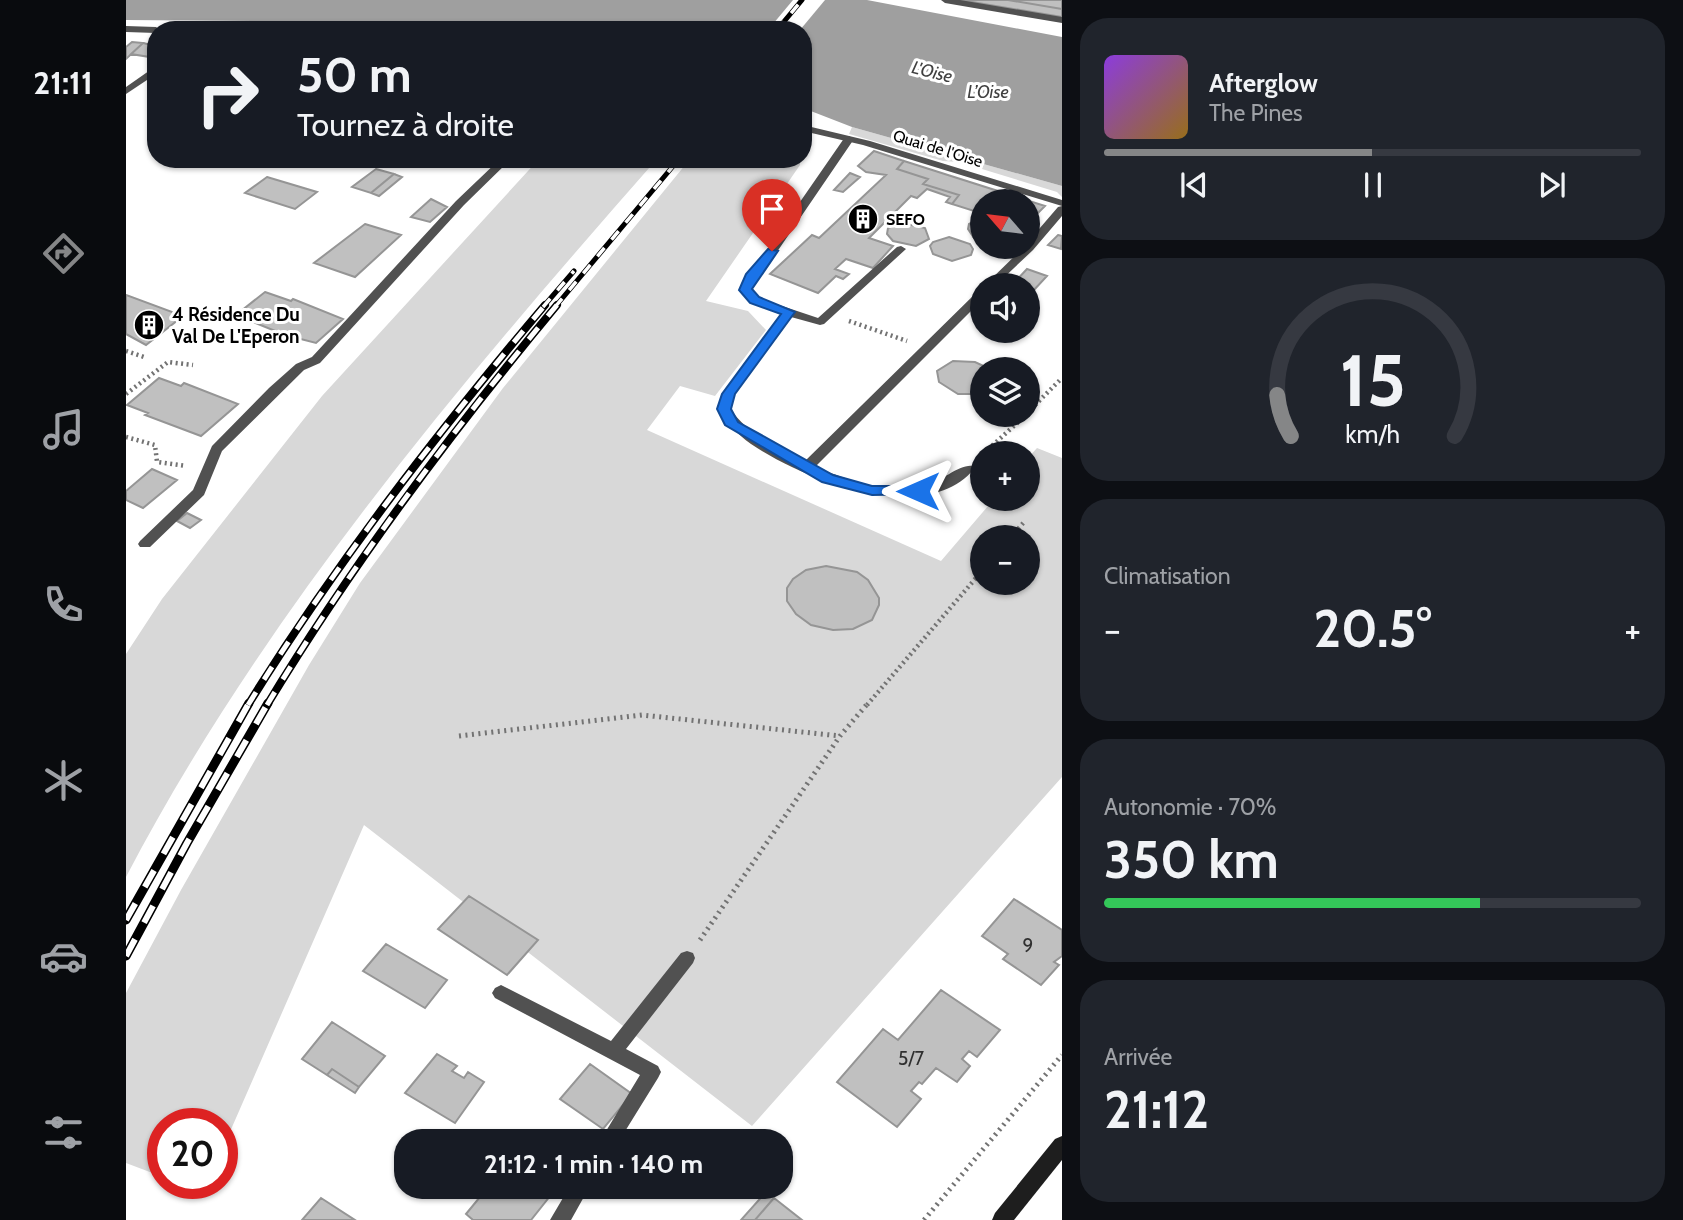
<!DOCTYPE html>
<html lang="fr">
<head>
<meta charset="utf-8">
<style>
  body { margin:0; font-family:Cabin,sans-serif; background:#20242c; color:#f1f3f6; height:100vh; display:flex; flex-direction:column; font-size:26px; white-space:nowrap }
  * { box-sizing:border-box; margin:0 }
  p { font-size:23px; color:#9ea1a6 }
  .icon { flex:none; width:38px; height:38px; fill:none; stroke:currentColor; stroke-width:2; stroke-linecap:round; stroke-linejoin:round }
  .map { position:relative; flex:1; overflow:hidden }
  .side { display:flex; flex-direction:column; gap:18px; padding:18px; background:#0d0f14; width:621px }
  .side>* { flex:none }
  .hud { position:absolute; left:21px; top:21px; width:665px; height:147px; border-radius:28px; box-shadow:0 2px 5px #0004; background:#171b24; color:#f1f3f6; overflow:hidden }
  .needle { width:46px; rotate:298deg }
  .fabs { position:absolute; left:844px; top:189px; display:grid; gap:14px }
  .fabs a { display:grid; place-items:center; width:70px; height:70px; border-radius:50%; background:#171b24; box-shadow:0 2px 5px #0004; font-size:35px }
  .speed { position:absolute; left:21px; top:1108px; display:flex; gap:14px; font-size:35px; font-weight:700; text-align:center }
  .speed>* { display:grid; place-content:center; width:91px; height:91px; border-radius:50%; background:#171b24; box-shadow:0 2px 5px #0004; line-height:1 }
  .speed .limit { border:10px solid #d22; background:#fff; color:#111 }
  .pin { position:absolute; display:grid; place-items:center; width:60px; height:60px; color:#fff; margin:-72px -30px; border-radius:50% 50% 50% 0; rotate:-45deg; box-shadow:0 0 7px #0007 }
  .pin .icon { rotate:45deg }
  .me { position:absolute; width:77px; margin:-38px; rotate:270deg; stroke-linejoin:round; filter:drop-shadow(0 0 5px #0008) }
  .turn { display:flex; align-items:center; gap:24px; height:147px; padding:0 35px; font-size:32px }
  .turn .icon { width:91px; height:91px; stroke-width:2.5 }
  .turn b { display:block; font-size:49px; line-height:60px }
  .big { font-size:52px; font-weight:800; line-height:1.1 }
  .side .widget { flex:1; display:flex; flex-direction:column; justify-content:center; gap:10px; min-width:0; padding:0 24px; border-radius:28px; background:#20242c }
  .side .dial { align-items:center; gap:0 }
  .dial svg { height:182px; overflow:visible; fill:none; stroke:#363941; stroke-width:7; stroke-linecap:round; text-anchor:middle }
  .dial text { fill:#f1f3f6; stroke:none }
  .song { display:flex; align-items:center; gap:21px }
  .cover { width:84px; height:84px; border-radius:10px; background:linear-gradient(135deg,hsl(270 70% 55%),hsl(40 70% 35%)) }
  .played { height:7px; border-radius:4px; background:linear-gradient(90deg,#858687 50%,#363941 50%) }
  .keys { display:flex; justify-content:space-around; direction:ltr }
  .heat { display:flex; justify-content:space-between; align-items:center; font-size:38px; direction:ltr }
  .charge { height:10px; border-radius:5px; background:linear-gradient(90deg,#34c759 70%,#363941 0) }
  .trip { position:absolute; left:268px; top:1129px; width:399px; height:70px; border-radius:28px; background:#171b24; box-shadow:0 2px 5px #0004; font-weight:800; line-height:70px; text-align:center }
  main { display:flex; flex:1; min-height:0 }
  .tab-bar { display:flex; flex-direction:column; width:126px; justify-content:space-around; align-items:center; background:#090b0e; color:#9ea1a6 }
  .tab-bar .icon { width:49px; height:49px }
  .tab-bar .active { color:#858687 }
  .tab-bar b { font-size:32px; color:#f1f3f6 }
  .map>svg:first-child { display:block }
  .green { fill:#d8d8d8; fill-rule:evenodd }
  .water { fill:#9f9f9f }
  .pier { fill:#fff }
  .building { fill:#c0c0c0; stroke:#959595; stroke-width:2 }
  .lines { fill:none; stroke-linecap:round; stroke-linejoin:round }
  .path-far1 { stroke:#737373; stroke-width:4.5; stroke-dasharray:2 3.5; stroke-linecap:butt }
  .path { stroke:#737373; stroke-width:5; stroke-dasharray:2 4.5; stroke-linecap:butt }
  .service { fill:#515151; fill-rule:evenodd }
  .minor { fill:#515151; fill-rule:evenodd }
  .secondary { fill:#1e1e1e; fill-rule:evenodd }
  .rail-far2-casing { stroke:#000; stroke-width:5 }
  .rail-far1-casing { stroke:#000; stroke-width:8 }
  .rail-casing { stroke:#000; stroke-width:9 }
  .rail-far2 { stroke:#fff; stroke-width:3.5; stroke-dasharray:11; stroke-linecap:butt }
  .rail-far1 { stroke:#fff; stroke-width:5; stroke-dasharray:15; stroke-linecap:butt }
  .rail { stroke:#fff; stroke-width:6; stroke-dasharray:19; stroke-linecap:butt }
  .route { fill:#1a73e8; stroke:#114b97; stroke-width:2 }
  .labels { text-anchor:middle; stroke-width:6; stroke-linejoin:round; paint-order:stroke }
  .far-street-label { font-size:16px; fill:#000; stroke:#fff }
  .far-poi-label { font-size:16px; font-weight:bold; fill:#000; stroke:#fff; text-anchor:start }
  .far-water-label { font-size:18px; font-style:italic; fill:#404040; stroke:#fff }
  .poi-label { font-size:19px; font-weight:bold; fill:#000; stroke:#fff; text-anchor:start }
  .near-number-label { font-size:19px; fill:#303030 }
</style>
</head>
<body>
<main>
<nav class="tab-bar">
<b>21:11</b>
<svg class="icon active" aria-label="directions" viewBox="0 0 24 24"><path d="M12 3l9 9-9 9-9-9zM9 14v-3h6M13 9l2 2-2 2"/></svg>
<svg class="icon" aria-label="music" viewBox="0 0 24 24"><path d="M9 18V5l10-2v13"/><circle cx="6" cy="18" r="3"/><circle cx="16" cy="16" r="3"/></svg>
<svg class="icon" aria-label="phone" viewBox="0 0 24 24"><path d="M5 4h4l2 5-3 2q2 4 5 5l2-3 5 2v4C11 20 4 13 5 4z"/></svg>
<svg class="icon" aria-label="climate" viewBox="0 0 24 24"><path d="M12 3v18M4 7l16 10M4 17L20 7"/></svg>
<svg class="icon" aria-label="car" viewBox="0 0 24 24"><path d="M5 17H2v-5l4-1 3-4h7l3 4 3 1v5h-3M9 17h6M6 11h13"/><circle cx="7" cy="17" r="2"/><circle cx="17" cy="17" r="2"/></svg>
<svg class="icon" aria-label="filters" viewBox="0 0 24 24"><path d="M4 7h16M4 17h16"/><circle cx="9" cy="7" r="2"/><circle cx="15" cy="17" r="2"/></svg>
</nav>
<div class="map">
<svg width="936" height="1220" viewBox="0 0 936 1220">
  <rect width="100%" height="100%" fill="#fff"/>
  <path class="green" d="M 726,127 L 936,186 L 936,197 L 931,192 L 833,162 L 817,161 L 723,134 Z
    M 413,159 L 531,159 C 335,382 138,613 0,877 L 0,654 L 36,599 L 196,396 Z
    M 564,159 L 674,159 L 674,165 L 580,301 L 622,311 L 640,330 L 589,396 L 554,386 L 521,430 L 815,561 L 868,499 L 901,499 L 901,459 L 911,448 L 936,458 L 936,777 L 626,1126 L 238,825 L 96,1150 L 96,1124 L 37,1124 L 37,1177 L 0,1163 L 0,993 L 55,890 L 183,665 L 234,583 L 377,388 ZM 856,537 L 901,537 L 901,583 L 856,583 Z"/>
  <path class="water" d="M 0,0 L 741,0 L 936,37 L 936,186 L 726,127 L 677,108 L 677,30 L 251,30 L 127,21 L 0,20 Z"/>
  <path class="pier" d="M 667,0 L 699,0 L 674,30 L 642,30 Z"/>
  <path class="building" d="M 834,0 L 882,0 L 936,9 L 936,17 Z
    M 882,0 L 936,0 L 936,9 Z
    M 6,42 L 17,43 L 0,59 L 0,47 Z
    M 17,43 L 30,46 L 30,58 L 5,54 Z
    M 748,151 L 778,161 L 771,169 L 802,179 L 797,184 L 833,195 L 826,204 L 820,202 L 824,197 L 801,189 L 791,198 L 785,196 L 743,238 L 767,246 L 747,268 L 720,259 L 709,269 L 723,274 L 717,279 L 710,276 L 692,293 L 644,274 L 686,235 L 693,238 L 760,175 L 740,172 L 732,166 Z
    M 778,161 L 919,206 L 903,222 L 901,201 L 856,201 L 856,207 L 848,211 L 826,204 L 833,195 L 797,184 L 802,179 L 771,169 Z
    M 250,169 L 268,174 L 245,193 L 226,187 Z
    M 724,173 L 734,177 L 717,192 L 708,190 Z
    M 268,174 L 276,177 L 253,196 L 245,193 Z
    M 141,177 L 191,192 L 169,209 L 119,193 Z
    M 305,199 L 321,207 L 304,222 L 285,217 Z
    M 853,219 L 856,219 L 856,242 L 848,238 L 842,229 L 843,224 Z
    M 776,223 L 799,228 L 803,239 L 790,246 L 767,241 L 761,234 L 762,228 Z
    M 239,224 L 275,235 L 229,277 L 188,263 Z
    M 932,235 L 936,236 L 935,249 L 922,245 Z
    M 823,237 L 844,244 L 847,249 L 845,255 L 826,261 L 807,254 L 804,246 L 807,242 Z
    M 901,269 L 921,276 L 907,291 L 901,289 L 901,285 L 887,284 Z
    M 139,292 L 165,301 L 167,299 L 217,319 L 190,343 L 159,335 L 110,315 Z
    M 0,295 L 57,316 L 20,345 L 0,334 Z
    M 827,361 L 849,362 L 864,369 L 856,369 L 856,394 L 832,394 L 813,382 L 811,371 Z
    M 33,378 L 55,386 L 58,383 L 112,404 L 75,436 L 19,415 L 22,413 L 1,405 Z
    M 26,469 L 51,480 L 17,508 L 0,500 L 0,491 Z
    M 61,513 L 75,520 L 64,528 L 51,521 Z
    M 700,566 L 731,572 L 742,580 L 753,598 L 753,605 L 746,620 L 727,629 L 707,630 L 685,625 L 670,614 L 661,601 L 661,588 L 667,579 L 680,570 Z
    M 343,896 L 412,940 L 381,975 L 312,929 Z
    M 888,899 L 936,930 L 936,956 L 928,962 L 933,965 L 915,985 L 877,959 L 882,954 L 856,936 Z
    M 260,944 L 321,980 L 299,1008 L 237,971 Z
    M 815,990 L 874,1030 L 851,1057 L 843,1051 L 836,1059 L 844,1066 L 831,1082 L 810,1068 L 796,1084 L 793,1082 L 785,1091 L 795,1099 L 771,1127 L 711,1082 L 757,1029 L 772,1040 Z
    M 206,1022 L 259,1056 L 233,1087 L 206,1069 L 201,1075 L 176,1059 Z
    M 311,1054 L 331,1066 L 326,1071 L 338,1078 L 342,1072 L 358,1082 L 329,1123 L 279,1093 Z
    M 464,1064 L 506,1094 L 477,1129 L 434,1099 Z
    M 206,1069 L 233,1087 L 229,1093 L 201,1075 Z
    M 363,1186 L 432,1186 L 405,1220 L 347,1220 L 340,1214 Z
    M 640,1192 L 648,1198 L 629,1220 L 615,1220 Z
    M 195,1198 L 229,1220 L 176,1220 Z
    M 648,1198 L 676,1220 L 629,1220 Z"/>
  <g class="lines">
    <path class="path-far1" d="M 723,321 L 781,341
      M 0,351 L 18,357
      M 0,394 L 42,362 L 67,365
      M 901,413 L 936,378
      M 0,437 L 29,445 L 31,462 L 60,466
      M 858,453 L 900,415
      M 885,537 L 899,521
      M 741,705 L 856,571"/>
    <path class="path" d="M 333,736 L 516,715 L 714,736
      M 574,940 L 714,736 L 742,703
      M 798,1220 L 936,1055"/>
    <path class="service" d="M 815,0 L 834,0 L 936,17 L 936,23 L 819,3 Z
      M 723,136 L 728,139 L 625,290 L 632,298 L 692,318 L 771,247 L 775,246 L 780,249 L 698,324 L 694,325 L 665,317 L 608,394 L 604,409 C 623,434 650,449 678,462 L 852,291 L 856,290 L 856,300 L 689,467 C 723,480 764,496 802,485 C 816,481 833,464 847,466 L 848,469 C 799,528 676,479 625,444 C 611,434 601,423 592,409 L 596,394 L 656,313 L 624,302 L 613,290 L 719,137 Z
      M 374,159 L 385,159 L 338,205 L 194,363 L 178,370 L 96,451 L 78,495 L 24,547 L 14,547 L 12,544 L 14,541 L 67,490 L 86,446 L 143,388 L 170,364 L 186,357 L 330,201 Z
      M 936,206 L 936,216 L 907,250 L 870,285 L 859,285 L 898,247 L 901,247 L 901,243 L 932,207 Z"/>
    <path class="minor" d="M 0,26 L 30,27 L 34,30 L 30,30 L 30,33 L 0,32 Z
      M 30,66 L 30,74 L 0,94 L 0,87 Z
      M 677,125 L 744,141 L 936,200 L 936,206 L 737,145 L 677,131 Z
      M 561,951 L 567,953 L 569,958 L 567,963 L 500,1049 L 532,1066 L 535,1072 L 532,1078 L 493,1141 L 474,1141 L 514,1075 L 369,998 L 366,993 L 369,988 L 375,985 L 381,988 L 485,1041 L 555,953 Z
      M 444,1186 L 464,1186 L 445,1220 L 424,1220 Z"/>
    <path class="secondary" d="M 936,1136 L 936,1160 L 888,1220 L 866,1220 L 869,1213 L 929,1139 Z"/>
    <g class="rail-far2-casing">
      <path id="rail-far2" d="M 651,30 L 676,0
        M 417,307 L 448,271
        M 429,307 L 553,159"/>
    </g>
    <g class="rail-far1-casing">
      <path id="rail-far1" d="M 122,705 C 210,563 311,433 419,305
        M 141,705 C 227,563 325,432 431,305"/>
    </g>
    <g class="rail-casing">
      <path id="rail" d="M 0,920 L 123,703
        M 0,956 L 61,843 L 142,703"/>
    </g>
    <use href="#rail-far2" class="rail-far2"/>
    <use href="#rail-far1" class="rail-far1"/>
    <use href="#rail" class="rail"/>
  </g>
  <path class="route" d="M 642,249 L 652,251 L 626,289 L 633,297 L 669,312 L 609,394 L 605,409 L 612,422 L 707,475 L 746,486 L 792,486 L 797,488 L 797,494 L 746,495 L 696,482 L 599,425 L 591,409 L 596,394 L 655,314 L 624,303 L 613,290 L 620,274 Z"/>
  <defs>
    <g id="building-disc" transform="scale(1.575)"><circle r="9.5" fill="#000" stroke="#fff"/><path d="M-4-6H4V6H1V3H-1V6H-4ZM-2.5-4.3h1.7v1.8h-1.7ZM.8-4.3h1.7v1.8H.8ZM-2.5-1h1.7V.8h-1.7ZM.8-1h1.7V.8H.8Z" fill="#fff"/></g>
  </defs>
  <g fill-rule="evenodd">
    <use href="#building-disc" x="737" y="219"/>
    <use href="#building-disc" x="23" y="325"/>
  </g>
  <g class="labels">
    <g class="far-street-label">
      <text transform="translate(812 148) rotate(17)" y="6">Quai de l'Oise</text>
    </g>
    <g class="far-poi-label">
      <text x="760" y="225">SEFO</text>
    </g>
    <g class="far-water-label">
      <text transform="translate(806 72) rotate(14)" y="6">L'Oise</text>
      <text x="862" y="98">L’Oise</text>
    </g>
    <g class="poi-label">
      <text x="46" y="321">4 Résidence Du<tspan x="46" dy="22">Val De L'Eperon</tspan></text>
    </g>
    <g class="near-number-label">
      <text x="902" y="952">9</text>
      <text x="785" y="1065">5/7</text>
    </g>
  </g>
</svg>
<div class="fabs">
<a><svg class="needle" viewBox="-14 -14 28 28"><path d="M0-13l5 13h-10z" fill="#e53935"/><path d="M0 13l5-13h-10z" fill="#9ea1a6"/></svg></a>
<a><svg class="icon" aria-label="sound" viewBox="0 0 24 24"><path d="M4 9h4l5-4v14l-5-4H4zM17 9q2 3 0 6"/></svg></a>
<a><svg class="icon" aria-label="layers" viewBox="0 0 24 24"><path d="M12 4l9 5-9 5-9-5zM3 14l9 5 9-5"/></svg></a>
<a>+</a>
<a>−</a>
</div>
<div class="speed"><div class="limit">20</div></div>
<div class="pin" style="left:646px;top:251px;background:#d93025"><svg class="icon" aria-label="arrive" viewBox="0 0 24 24"><path d="M6 21V4h12l-3 4 3 4H6"/></svg></div>
<svg class="me" style="left:792px;top:491px" viewBox="-20 -20 40 40"><path d="M0-17L14 15 0 8-14 15z" fill="#1a73e8" stroke="#fff" stroke-width="4"/></svg>
<div class="trip">21:12 · 1 min · 140 m</div>
<div class="hud">
<div class="turn"><svg class="icon" aria-label="right" viewBox="0 0 24 24"><path d="M7 20v-9h11M14 6l5 5-5 5"/></svg><div><b>50 m</b>Tournez à droite</div></div>
</div>
</div>
<section class="side">
<div class="widget">
<div class="song"><i class="cover"></i><div><b>Afterglow</b><p>The Pines</p></div></div>
<div class="played"></div>
<div class="keys"><svg class="icon" aria-label="previous" viewBox="0 0 24 24"><path d="M18 5L8 12l10 7zM5 5v14"/></svg><svg class="icon" aria-label="pause" viewBox="0 0 24 24"><path d="M8 5v14M16 5v14"/></svg><svg class="icon" aria-label="next" viewBox="0 0 24 24"><path d="M6 5l10 7-10 7zM19 5v14"/></svg></div>
</div>
<div class="widget dial"><svg viewBox="0 0 100 80">
<path d="M14 69A42 42 0 1 1 86 69"/>
<path d="M14 69A42 42 0 0 1 8 51" stroke="#858687"/>
<text x="50" y="56" font-size="32" font-weight="700">15</text>
<text x="50" y="72" font-size="11">km/h</text>
</svg></div>
<div class="widget"><p>Climatisation</p>
<div class="heat"><a>−</a><b class="big">20.5°</b><a>+</a></div>
</div>
<div class="widget"><p>Autonomie · 70%</p><b class="big">350 km</b><div class="charge"></div></div>
<div class="widget"><p>Arrivée</p><b class="big">21:12</b></div>
</section>
</main>
</body>
</html>
